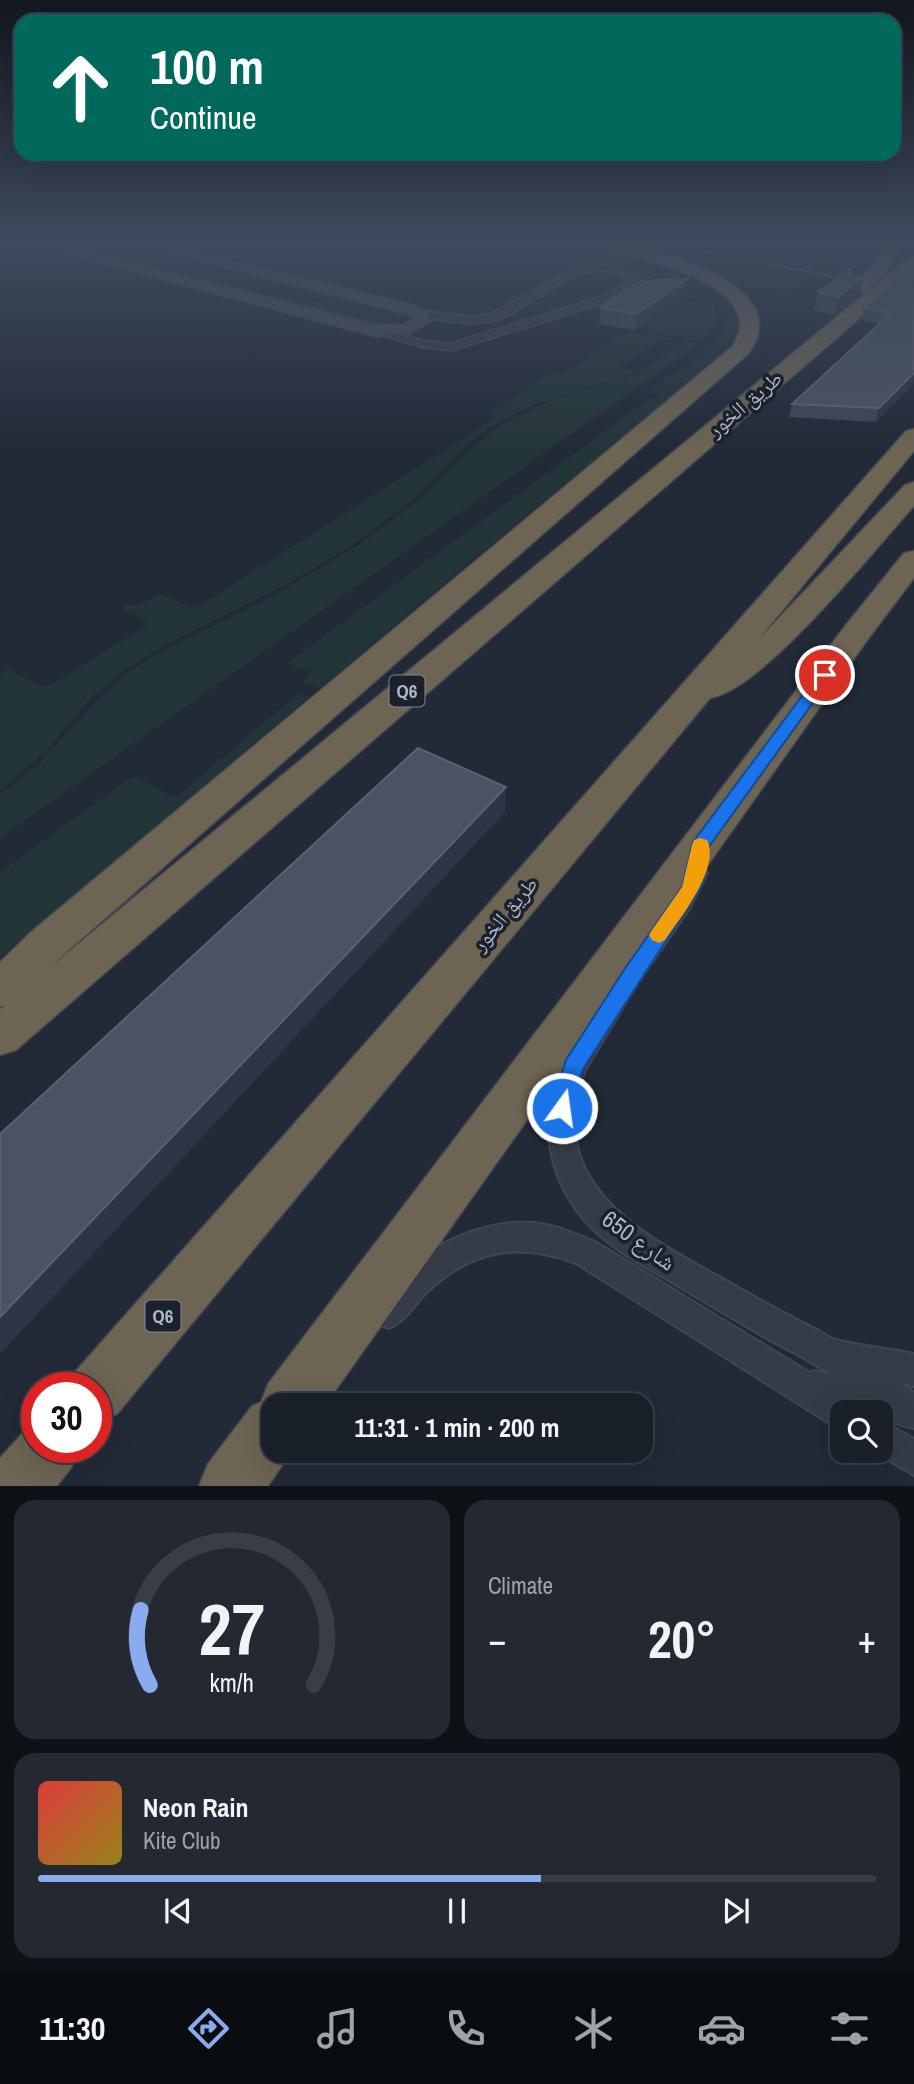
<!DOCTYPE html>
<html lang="en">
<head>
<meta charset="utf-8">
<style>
  body { margin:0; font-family:"Archivo Narrow","Noto Naskh Arabic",sans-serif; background:#232831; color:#f1f3f6; height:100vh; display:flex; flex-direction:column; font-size:26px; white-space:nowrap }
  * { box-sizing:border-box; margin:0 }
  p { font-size:23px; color:#9fa3a8 }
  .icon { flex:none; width:38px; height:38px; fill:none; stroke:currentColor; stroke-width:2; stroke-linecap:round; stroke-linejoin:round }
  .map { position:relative; height:1486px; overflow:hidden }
  .details { display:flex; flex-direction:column; gap:14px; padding:14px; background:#0e1217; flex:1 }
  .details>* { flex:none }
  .banner { position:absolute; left:14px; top:14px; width:887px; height:147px; border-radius:21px; box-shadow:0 7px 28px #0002,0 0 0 2px #383e46; background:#00695c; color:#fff; overflow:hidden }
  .tools { position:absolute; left:830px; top:1400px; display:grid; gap:14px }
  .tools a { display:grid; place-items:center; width:63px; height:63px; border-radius:14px; background:#1a2029; box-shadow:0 7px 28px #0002,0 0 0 2px #383e46; font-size:35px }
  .speed { position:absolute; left:21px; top:1372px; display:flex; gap:14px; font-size:35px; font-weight:700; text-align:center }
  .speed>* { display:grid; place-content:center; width:91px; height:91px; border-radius:50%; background:#1a2029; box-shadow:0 7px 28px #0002,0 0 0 2px #383e46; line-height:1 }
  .speed .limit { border:10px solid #d22; background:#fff; color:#111 }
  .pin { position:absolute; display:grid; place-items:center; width:60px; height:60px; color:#fff; margin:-30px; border:4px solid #fff; border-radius:50%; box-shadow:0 2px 7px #0007 }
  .me { position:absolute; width:77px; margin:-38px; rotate:14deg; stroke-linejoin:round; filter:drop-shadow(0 0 5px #0008) }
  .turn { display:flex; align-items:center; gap:24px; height:147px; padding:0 21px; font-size:32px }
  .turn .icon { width:91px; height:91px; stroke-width:2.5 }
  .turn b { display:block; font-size:49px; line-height:60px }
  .big { font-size:52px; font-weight:800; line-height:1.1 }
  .details .widget { flex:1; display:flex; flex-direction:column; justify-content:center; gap:10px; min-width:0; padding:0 24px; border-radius:21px; background:#232831 }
  .details .dial { align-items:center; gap:0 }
  .dial svg { height:182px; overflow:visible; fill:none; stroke:#383e46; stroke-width:7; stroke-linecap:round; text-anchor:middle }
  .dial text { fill:#f1f3f6; stroke:none }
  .song { display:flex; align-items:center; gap:21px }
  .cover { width:84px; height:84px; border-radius:10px; background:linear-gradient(135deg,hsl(0 70% 55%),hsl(50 70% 35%)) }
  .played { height:7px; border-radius:4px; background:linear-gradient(90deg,#89abf0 60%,#383e46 60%) }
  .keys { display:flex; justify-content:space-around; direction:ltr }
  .heat { display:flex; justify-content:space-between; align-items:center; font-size:38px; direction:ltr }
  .details .tiles { flex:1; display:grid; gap:14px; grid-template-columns:1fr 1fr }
  .widget:last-child { grid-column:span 2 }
  .trip { position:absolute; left:261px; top:1393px; width:392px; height:70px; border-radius:21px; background:#1a2029; box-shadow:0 7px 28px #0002,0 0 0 2px #383e46; font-weight:800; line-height:70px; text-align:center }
  .tabs { display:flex; height:112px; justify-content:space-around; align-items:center; background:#0a0d10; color:#9fa3a8 }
  .tabs .icon { width:49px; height:49px }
  .tabs .current { color:#89abf0 }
  .tabs b { font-size:32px; color:#f1f3f6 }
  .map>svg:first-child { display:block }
  .green { fill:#243538 }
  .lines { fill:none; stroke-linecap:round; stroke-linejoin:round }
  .street-casing { stroke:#3f4551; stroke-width:4 }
  .secondary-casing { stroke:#3f4551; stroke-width:4 }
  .highway-casing { stroke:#404752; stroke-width:3 }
  .street { fill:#363c47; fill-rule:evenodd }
  .secondary { fill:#444b5a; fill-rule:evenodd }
  .highway { fill:#6d6453; fill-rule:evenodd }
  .tram { stroke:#58606e; stroke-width:2 }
  .wall { fill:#3e4655 }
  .shaded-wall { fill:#2d3644 }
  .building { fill:#4a5361; stroke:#5a6271; stroke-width:2 }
  .route { fill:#1a73e8; stroke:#114b97; stroke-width:2 }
  .slow { fill:#f59e0b }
  .labels { text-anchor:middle; stroke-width:7; stroke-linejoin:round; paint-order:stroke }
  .shield { fill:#1b212c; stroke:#838a96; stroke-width:2 }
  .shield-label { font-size:19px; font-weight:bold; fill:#b0b7c4 }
  .street-label { font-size:21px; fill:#b0b7c4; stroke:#1b212c }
  .near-street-label { font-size:24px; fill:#b0b7c4; stroke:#1b212c }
</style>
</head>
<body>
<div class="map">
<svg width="914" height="1486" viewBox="0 0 914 1486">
  <rect width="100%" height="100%" fill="#222a37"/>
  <path class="green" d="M 46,242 L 92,244 L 88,246 L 91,248 L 108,245 L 139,252 L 149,257 L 165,270 L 200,281 Z
    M 614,242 L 628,242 L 712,259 L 719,257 L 812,275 L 790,291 L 754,286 L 752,289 L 701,263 Z
    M 748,242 L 892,242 C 877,261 873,247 859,244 L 831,264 L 754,250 L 753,244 Z
    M 233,272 L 402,311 L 408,319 L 372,307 L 327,300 L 301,289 L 238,278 L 230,275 Z
    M 246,290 C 290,305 359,297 393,320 L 374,326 L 237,292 Z
    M 709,300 L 714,304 L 718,322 L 701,343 L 640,327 L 672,303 Z
    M 729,300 C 745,321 742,337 724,355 C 587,464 453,575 320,688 L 302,681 L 311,671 L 287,663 L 650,398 L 656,399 L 660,396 L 649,391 C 669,376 723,345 728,321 C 729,314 724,307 721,301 Z
    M 630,330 L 681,340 L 663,339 L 620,367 L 635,373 L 532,405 L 489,428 L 468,445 L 420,494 L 352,545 L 288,584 L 164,646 L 123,671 L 89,700 L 46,751 L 0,790 L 0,674 L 8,669 L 43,687 L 50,686 L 145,626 L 145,620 L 122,610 L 124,604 L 139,605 L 162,594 L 192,608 L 199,606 L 495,418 L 490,413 L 553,371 L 563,374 Z
    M 685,341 L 699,344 L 0,838 L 0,795 L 38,765 L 100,697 L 129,672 L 159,653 L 266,600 L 357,546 L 415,503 L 476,443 L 502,424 L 556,398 L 637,374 Z
    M 300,692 L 309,697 L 0,957 L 0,872 L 130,778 L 137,777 L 173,797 L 178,796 Z"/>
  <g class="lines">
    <g class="street-casing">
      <path id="street" d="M 259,242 L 273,242 L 236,257 L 205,263 L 200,260 Z
        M 589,242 L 608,242 L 618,246 L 613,249 Z
        M 589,266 C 607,264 626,265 640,279 L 631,290 L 609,301 L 452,350 L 423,347 L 371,331 L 377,328 L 424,341 L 451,344 L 601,297 L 623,286 L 629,279 C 585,246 532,312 491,321 C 468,326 444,320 421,317 L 416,314 L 421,311 L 470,317 L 489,315 L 570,271 Z
        M 696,865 L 704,867 L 707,873 L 689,909 L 638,982 L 585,1070 C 538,1192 657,1241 742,1290 C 767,1304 792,1318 817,1330 C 823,1333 830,1339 836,1340 C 860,1346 889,1349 914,1354 L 914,1386 L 900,1383 L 914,1393 L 914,1428 L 880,1419 L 880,1412 L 842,1412 L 842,1428 L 831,1424 L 576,1263 C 519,1242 472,1249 427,1292 C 414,1304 406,1321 389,1328 L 378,1324 L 374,1313 C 396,1258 476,1218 534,1223 C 555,1225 576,1234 595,1242 L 810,1373 L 815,1371 L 832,1375 C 813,1362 793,1352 772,1341 C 739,1322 705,1302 672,1282 C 638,1263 598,1241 576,1209 C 545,1166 540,1110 563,1063 C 571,1046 583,1030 593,1014 C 624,964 660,918 688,867 Z
        M 880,1420 L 914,1439 L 914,1475 L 873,1451 L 880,1451 Z"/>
    </g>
    <g class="secondary-casing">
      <path id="secondary" d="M 25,242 L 46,242 L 377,326 L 404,325 L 415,318 L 404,312 L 130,242 L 152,242 L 414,306 L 426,311 L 430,320 L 412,332 L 377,336 Z"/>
    </g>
    <g class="highway-casing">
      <path id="highway" d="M 607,242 C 623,242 639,247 654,251 C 696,263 790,294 749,353 L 44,972 L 908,258 L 914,257 L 914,271 L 16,1050 L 0,1055 L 0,1009 L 5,1005 L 0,1007 L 0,962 L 31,932 L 733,346 C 735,340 740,332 740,326 C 742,280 641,258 607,250 L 605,246 Z
        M 887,242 L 903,242 L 883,275 L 865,292 L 851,292 L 849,288 L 870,268 Z
        M 914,429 L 914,451 L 757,641 L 905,485 L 914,482 L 914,506 C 875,549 762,691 710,698 L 117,1414 L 96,1422 L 96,1388 L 69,1388 L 75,1372 L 906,431 Z
        M 914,551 L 914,578 L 868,639 L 325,1405 L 273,1405 L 273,1451 L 292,1451 L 268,1486 L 199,1486 L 208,1464 L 252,1406 L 261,1402 L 268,1384 L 846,625 L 904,553 Z
        M 37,1422 L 37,1447 L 80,1447 L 71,1468 L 57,1486 L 0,1486 L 0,1458 L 29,1426 Z"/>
    </g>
    <use href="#street" class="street"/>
    <use href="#secondary" class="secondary"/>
    <use href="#highway" class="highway"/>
    <path class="tram" d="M 657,242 L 914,292"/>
  </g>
  <path class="wall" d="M 914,269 L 914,379 L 913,384 L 876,422 L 789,417 L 792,404 L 879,324 L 862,320 L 864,308 Z
    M 853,276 L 860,295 L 835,315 L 814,310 L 818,292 Z
    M 685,294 L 635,330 L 599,324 L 600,308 Z"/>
  <path class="shaded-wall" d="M 855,265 L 852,282 L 850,270 Z
    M 863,277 L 860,295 L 835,315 L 839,297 Z
    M 687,279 L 685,294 L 635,330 L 636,314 Z
    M 913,361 L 914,361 L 914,379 L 913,384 L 876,422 L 879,408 Z
    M 506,787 L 505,812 L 0,1354 L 0,1317 Z"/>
  <path class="building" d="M 855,265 L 850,270 L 852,276 L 863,277 L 839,297 L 818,292 Z
    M 910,269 L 914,269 L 914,361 L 913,361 L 914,373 L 879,408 L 792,404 L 891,313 L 864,308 Z
    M 687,279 L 636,314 L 600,308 L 640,281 L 650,283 L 653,280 Z
    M 418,748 L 506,787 L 0,1317 L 0,1134 Z"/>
  <linearGradient id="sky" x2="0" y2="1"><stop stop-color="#13171e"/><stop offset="0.54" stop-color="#3e4a5e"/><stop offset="1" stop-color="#3e4a5e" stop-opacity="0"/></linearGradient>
  <rect width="914" height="450" fill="url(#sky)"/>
  <path class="route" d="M 825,671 L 833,675 L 708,848 L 708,860 L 700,888 L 583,1069 L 570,1115 L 562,1117 L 555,1115 L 551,1108 L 566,1060 L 624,970 L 682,887 L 693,842 L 820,672 Z"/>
  <path class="slow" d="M 700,838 L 707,840 C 721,867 680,919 665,940 L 659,943 L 652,940 L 649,935 L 652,930 L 682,887 L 692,845 L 694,840 Z"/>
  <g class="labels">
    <g class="shield">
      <rect x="389.5" y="675.5" width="35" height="31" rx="5"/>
      <rect x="145.5" y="1300.5" width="35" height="31" rx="5"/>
    </g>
    <g class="shield-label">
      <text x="407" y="698">Q6</text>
      <text x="163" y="1323">Q6</text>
    </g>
    <g class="street-label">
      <text transform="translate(745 404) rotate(-40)" y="7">طريق الخور</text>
      <text transform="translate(505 914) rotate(-50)" y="7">طريق الخور</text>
    </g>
    <g class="near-street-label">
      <text transform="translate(639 1241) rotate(36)" y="8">شارع 650</text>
    </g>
  </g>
</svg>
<div class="tools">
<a><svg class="icon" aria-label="search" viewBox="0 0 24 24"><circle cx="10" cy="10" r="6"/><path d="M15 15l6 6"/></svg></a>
</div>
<div class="speed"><div class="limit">30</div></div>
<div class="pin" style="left:825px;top:675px;background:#d93025"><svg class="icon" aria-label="arrive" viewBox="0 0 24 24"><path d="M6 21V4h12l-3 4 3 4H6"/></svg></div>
<svg class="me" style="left:562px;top:1108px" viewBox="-20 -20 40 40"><circle r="17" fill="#1a73e8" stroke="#fff" stroke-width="3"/><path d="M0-11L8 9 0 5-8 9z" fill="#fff"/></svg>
<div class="trip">11:31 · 1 min · 200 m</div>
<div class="banner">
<div class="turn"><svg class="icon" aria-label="ahead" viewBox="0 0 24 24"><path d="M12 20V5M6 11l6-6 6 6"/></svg><div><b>100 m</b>Continue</div></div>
</div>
</div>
<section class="details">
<div class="tiles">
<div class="widget dial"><svg viewBox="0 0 100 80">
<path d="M14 69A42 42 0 1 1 86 69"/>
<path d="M14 69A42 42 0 0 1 10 36" stroke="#89abf0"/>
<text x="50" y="56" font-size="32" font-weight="700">27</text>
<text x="50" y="72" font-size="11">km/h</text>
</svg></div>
<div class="widget"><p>Climate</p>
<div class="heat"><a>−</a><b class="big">20°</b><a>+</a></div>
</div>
<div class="widget">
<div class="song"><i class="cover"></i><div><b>Neon Rain</b><p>Kite Club</p></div></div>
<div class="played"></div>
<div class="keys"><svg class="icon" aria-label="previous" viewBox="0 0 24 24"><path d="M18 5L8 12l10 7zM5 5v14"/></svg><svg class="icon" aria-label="pause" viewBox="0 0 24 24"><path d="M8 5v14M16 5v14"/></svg><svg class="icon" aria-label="next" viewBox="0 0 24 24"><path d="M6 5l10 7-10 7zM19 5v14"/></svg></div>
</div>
</div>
</section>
<nav class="tabs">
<b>11:30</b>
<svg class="icon current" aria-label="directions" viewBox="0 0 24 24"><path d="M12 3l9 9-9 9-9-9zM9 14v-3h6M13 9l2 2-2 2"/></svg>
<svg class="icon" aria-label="music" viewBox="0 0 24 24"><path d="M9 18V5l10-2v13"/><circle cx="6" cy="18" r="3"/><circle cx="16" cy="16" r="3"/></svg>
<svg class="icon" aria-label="phone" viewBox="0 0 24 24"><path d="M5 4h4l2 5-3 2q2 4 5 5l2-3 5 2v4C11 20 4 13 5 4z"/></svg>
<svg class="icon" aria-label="climate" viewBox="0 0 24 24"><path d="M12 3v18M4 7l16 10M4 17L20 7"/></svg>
<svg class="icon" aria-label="car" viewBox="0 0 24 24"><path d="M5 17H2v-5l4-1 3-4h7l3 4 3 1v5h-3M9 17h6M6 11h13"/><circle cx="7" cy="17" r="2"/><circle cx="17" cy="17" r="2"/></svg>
<svg class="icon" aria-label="filters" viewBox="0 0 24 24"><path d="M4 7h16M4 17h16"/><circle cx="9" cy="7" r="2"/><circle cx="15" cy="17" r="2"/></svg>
</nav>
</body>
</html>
